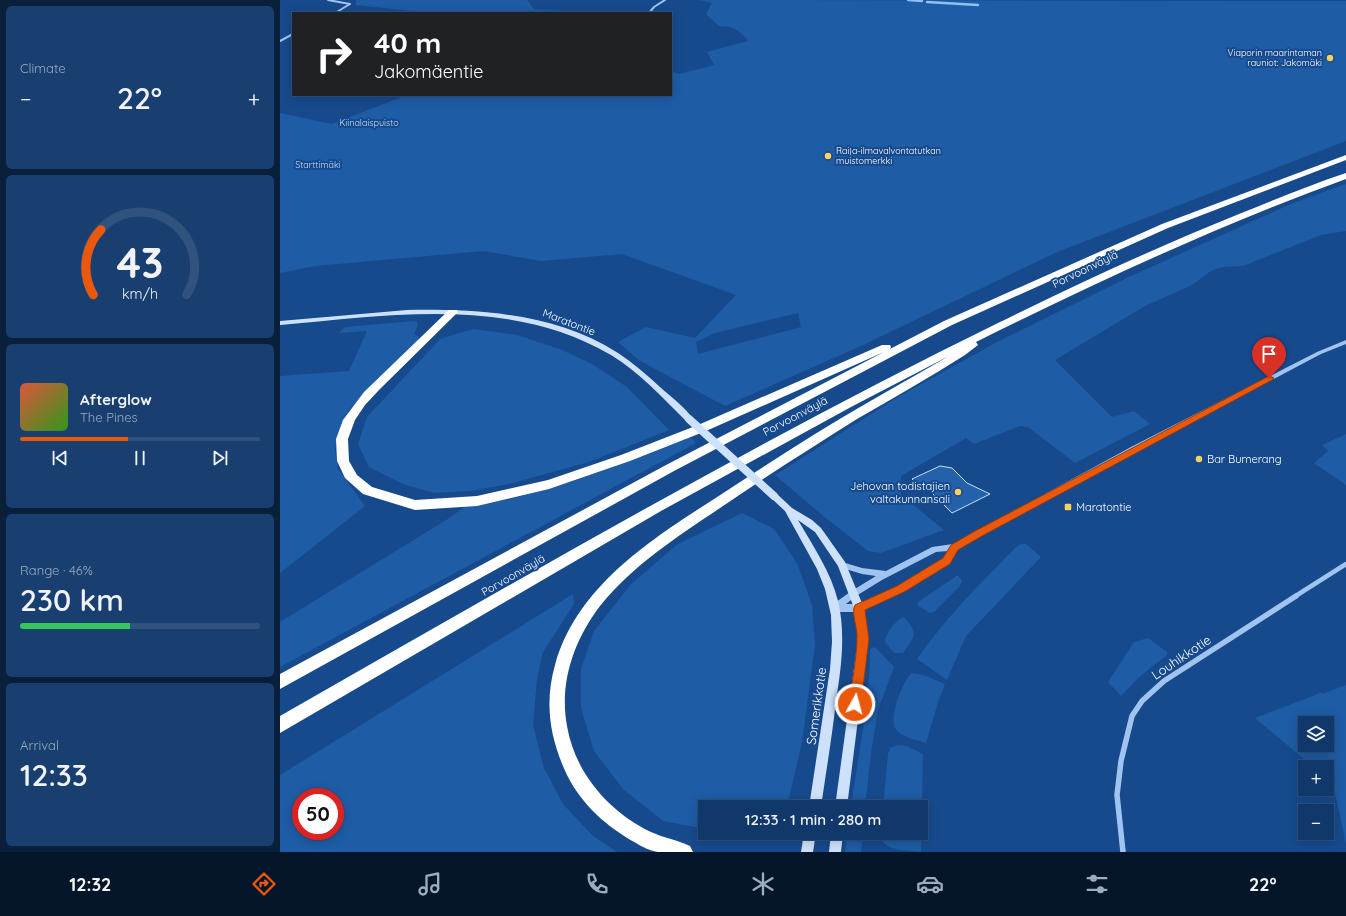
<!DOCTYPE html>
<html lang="en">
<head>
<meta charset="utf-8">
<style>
  body { margin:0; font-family:Quicksand,sans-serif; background:#193f70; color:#f1f3f6; height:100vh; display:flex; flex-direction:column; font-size:15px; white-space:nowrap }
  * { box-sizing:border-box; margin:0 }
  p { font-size:13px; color:#9cacc1 }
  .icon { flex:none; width:22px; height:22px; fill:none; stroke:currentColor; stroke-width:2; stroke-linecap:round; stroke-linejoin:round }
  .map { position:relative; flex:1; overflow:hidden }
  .sheet { display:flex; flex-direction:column; gap:6px; padding:6px; background:#091f3a; width:280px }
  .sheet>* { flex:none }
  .top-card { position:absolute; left:12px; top:12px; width:380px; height:84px; border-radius:0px; box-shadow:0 2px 10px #0003,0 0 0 1px #30527e; background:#202124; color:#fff; overflow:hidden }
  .controls { position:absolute; left:1018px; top:716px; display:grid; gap:8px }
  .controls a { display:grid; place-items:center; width:36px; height:36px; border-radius:0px; background:#10386a; box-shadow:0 2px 10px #0003,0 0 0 1px #30527e; font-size:20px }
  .speed { position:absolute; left:12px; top:788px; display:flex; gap:8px; font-size:20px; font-weight:700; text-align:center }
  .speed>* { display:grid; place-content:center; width:52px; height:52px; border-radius:50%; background:#10386a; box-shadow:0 2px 10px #0003,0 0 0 1px #30527e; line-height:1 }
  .speed .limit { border:6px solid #d22; background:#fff; color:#111 }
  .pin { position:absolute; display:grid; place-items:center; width:34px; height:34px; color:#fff; margin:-41px -17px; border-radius:50% 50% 50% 0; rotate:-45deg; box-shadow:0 0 4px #0007 }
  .pin .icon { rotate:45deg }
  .me { position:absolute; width:44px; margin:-22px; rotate:7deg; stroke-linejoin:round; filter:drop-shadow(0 0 3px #0008) }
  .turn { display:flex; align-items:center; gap:14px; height:84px; padding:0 16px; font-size:18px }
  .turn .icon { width:52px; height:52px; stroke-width:2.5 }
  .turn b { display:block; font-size:28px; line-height:34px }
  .big { font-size:30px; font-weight:600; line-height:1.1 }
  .sheet .tile { flex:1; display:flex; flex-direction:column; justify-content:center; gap:6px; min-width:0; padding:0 14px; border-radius:6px; background:#193f70 }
  .sheet .dial { align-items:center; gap:0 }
  .dial svg { height:104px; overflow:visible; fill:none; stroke:#30527e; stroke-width:7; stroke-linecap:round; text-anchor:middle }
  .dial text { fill:#f1f3f6; stroke:none }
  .song { display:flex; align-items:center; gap:12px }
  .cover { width:48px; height:48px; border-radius:6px; background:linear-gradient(135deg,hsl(10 70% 55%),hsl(110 70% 35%)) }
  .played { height:4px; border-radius:2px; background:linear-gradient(90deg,#ea580c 45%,#30527e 45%) }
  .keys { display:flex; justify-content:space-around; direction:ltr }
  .heat { display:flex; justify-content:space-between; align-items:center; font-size:22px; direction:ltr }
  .charge { height:6px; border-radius:3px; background:linear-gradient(90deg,#34c759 46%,#30527e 0) }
  .trip { position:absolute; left:418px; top:800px; width:230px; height:40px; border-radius:0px; background:#10386a; box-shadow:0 2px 10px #0003,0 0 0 1px #30527e; font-weight:600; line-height:40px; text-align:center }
  .tab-bar { display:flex; height:64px; justify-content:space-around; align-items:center; background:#06162a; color:#9cacc1 }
  .tab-bar .icon { width:28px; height:28px }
  .tab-bar .active { color:#ea580c }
  .tab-bar b { font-size:18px; color:#f1f3f6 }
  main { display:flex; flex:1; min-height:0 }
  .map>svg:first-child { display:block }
  .green { fill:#1e5ca6; fill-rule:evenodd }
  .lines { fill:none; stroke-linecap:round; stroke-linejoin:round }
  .stream { stroke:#92bff2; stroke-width:2.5 }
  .building { fill:#2461ab; stroke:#c6defb }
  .minor-far2 { stroke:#a0c4ef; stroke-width:2 }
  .minor-far1 { stroke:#a0c4ef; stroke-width:4.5 }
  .minor { stroke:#a0c4ef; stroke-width:5.5 }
  .tertiary { fill:#a0c4ef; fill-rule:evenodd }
  .secondary { fill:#cee1fb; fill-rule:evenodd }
  .motorway { fill:#fff; fill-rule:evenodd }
  .secondary-bridge { stroke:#cee1fb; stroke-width:8 }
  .route { fill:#ea580c; stroke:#983908 }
  .poi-dot { fill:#ffd05e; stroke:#164a8d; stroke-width:1.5 }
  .labels { text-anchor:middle; stroke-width:4; stroke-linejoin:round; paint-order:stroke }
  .far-poi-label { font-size:9px; fill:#fff; stroke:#164a8d; text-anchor:end }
  .far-park-label { font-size:9px; fill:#c6defb; stroke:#164a8d }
  .street-label { font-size:11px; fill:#fff; stroke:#164a8d }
  .poi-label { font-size:11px; fill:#fff; stroke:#164a8d; text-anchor:start }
  .near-street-label { font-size:13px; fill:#fff; stroke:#164a8d }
</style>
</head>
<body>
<main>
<section class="sheet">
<div class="tile"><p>Climate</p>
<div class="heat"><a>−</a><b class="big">22°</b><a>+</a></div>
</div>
<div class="tile dial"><svg viewBox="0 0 100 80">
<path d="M14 69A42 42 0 1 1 86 69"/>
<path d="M14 69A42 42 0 0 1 20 19" stroke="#ea580c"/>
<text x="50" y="56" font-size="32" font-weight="700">43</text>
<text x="50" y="72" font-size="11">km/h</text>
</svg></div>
<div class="tile">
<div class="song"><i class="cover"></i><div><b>Afterglow</b><p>The Pines</p></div></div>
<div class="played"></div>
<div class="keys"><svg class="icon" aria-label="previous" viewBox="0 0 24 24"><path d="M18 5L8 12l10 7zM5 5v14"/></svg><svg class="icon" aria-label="pause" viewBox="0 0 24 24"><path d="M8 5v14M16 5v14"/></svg><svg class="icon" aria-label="next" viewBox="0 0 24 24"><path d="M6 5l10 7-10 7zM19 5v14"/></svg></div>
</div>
<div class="tile"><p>Range · 46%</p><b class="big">230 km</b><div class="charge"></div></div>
<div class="tile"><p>Arrival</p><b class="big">12:33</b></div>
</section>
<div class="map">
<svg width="1066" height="852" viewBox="0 0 1066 852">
  <rect width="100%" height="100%" fill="#164a8d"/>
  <path class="green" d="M 74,0 L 247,0 L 254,9 L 315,13 L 150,13 L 76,5 L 76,0 Z
    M 419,0 L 1066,1 L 1066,141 L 777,252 L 583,345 L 445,406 L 360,361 L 338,342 L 366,327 L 415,338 L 456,295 L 342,254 L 261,261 L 204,251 L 35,266 L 0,273 L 0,113 L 52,124 L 127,95 L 391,95 L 391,71 L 399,74 L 434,65 L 427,52 L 468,41 C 461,32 451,24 440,27 L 426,14 L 432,3 ZM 518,313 L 521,327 L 418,354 L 416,342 L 435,333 Z
    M 1066,184 L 1066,231 L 1041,235 L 963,266 L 942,267 L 931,271 L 912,285 L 865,306 L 775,360 L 832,417 L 854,411 L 870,424 L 795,463 L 748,427 L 740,426 L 694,444 L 686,438 L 621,476 L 621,495 L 664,530 L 601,553 L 588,551 L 547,519 L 495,475 L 618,397 L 717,342 L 851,276 L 1013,203 Z
    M 134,321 L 137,322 L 138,324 L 134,334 L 138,336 L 139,341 L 98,378 L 68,411 L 58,432 L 55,450 L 58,469 L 85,506 L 0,573 L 0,376 L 69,371 L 87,331 L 59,333 L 65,327 Z
    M 193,329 L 237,335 L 282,350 L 312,364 L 347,387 L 389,430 L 309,462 L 229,484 L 190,491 L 154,493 L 123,484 L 89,467 L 78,444 L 87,417 L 160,339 Z
    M 1066,434 L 1066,485 L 1034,463 L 1048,451 L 1042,445 Z
    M 410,437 L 416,443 L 0,667 L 0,622 L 171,517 L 184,507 L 230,499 L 285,484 L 348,462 Z
    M 462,513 L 494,529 L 517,563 L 532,605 L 535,645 L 522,742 L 507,807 L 425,807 L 425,829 L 383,821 L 343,789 L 314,751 L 301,708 L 301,669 L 314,631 L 351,584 L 398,544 Z
    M 741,544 L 746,544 L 761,557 L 686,636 L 667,680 L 637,659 C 666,617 700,584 735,548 Z
    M 678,575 L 682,581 L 680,586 L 654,612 L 650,613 L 637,605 L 638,602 Z
    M 293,594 L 294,604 L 263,652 L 257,679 L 253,725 L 264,768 L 283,804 L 313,836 L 337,852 L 0,852 L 0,775 ZM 21,797 L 55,797 L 55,831 L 21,831 Z
    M 624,617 C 639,634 635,636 623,653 L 614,653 L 605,642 C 606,632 615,621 624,617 Z
    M 868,638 L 887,652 L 887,655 L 859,677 L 841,696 L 828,682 L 854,642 Z
    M 595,647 L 614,667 L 598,710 L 591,753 L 585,807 L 571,807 C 578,755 590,702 590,649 Z
    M 632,673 L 643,675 L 665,684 L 659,699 L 646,743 C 637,740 620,737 615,728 C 609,718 623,679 632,673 Z
    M 1066,685 L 1066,844 L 1052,779 L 1047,776 L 1047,767 L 1036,767 L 1032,763 L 1031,765 L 975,718 L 1043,692 L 1042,694 ZM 1025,723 L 1047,723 L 1047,745 L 1025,745 Z
    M 618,745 L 627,746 L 643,754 L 641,852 C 628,850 599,852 601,833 L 641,833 L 641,807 L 603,807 L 608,754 L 610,748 Z
    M 567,833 L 583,833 L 581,852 L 565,852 Z"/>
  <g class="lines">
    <path class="stream" d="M 628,0 L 642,1
      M 647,2 L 698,5"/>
  </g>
  <path class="building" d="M 660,466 L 672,468 L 687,483 L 710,494 L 672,513 L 646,487 L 642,489 L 632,479 Z"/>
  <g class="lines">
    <path class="minor-far2" d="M 48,0 L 70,4 L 55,13
      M 369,13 L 374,7 L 385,0
      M 0,41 L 13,34"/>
    <path class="minor-far1" d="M 1014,597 L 1066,564"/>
    <path class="minor" d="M 843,852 L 837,795 L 841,761 L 852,716 L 862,701 L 884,681 L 1016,596"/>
    <path class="tertiary" d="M 1066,340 L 1066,344 L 1041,354 L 857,451 L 677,549 L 669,563 L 614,596 L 579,612 L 555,612 L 552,611 L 551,608 L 552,605 L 570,592 L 596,576 L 582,574 L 559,567 L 558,565 L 559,563 L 562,562 L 582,568 L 606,571 L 652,547 L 673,544 L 851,447 L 1037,352 ZM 668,551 L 663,559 L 608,592 L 578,604 L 566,604 L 576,596 L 602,580 L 656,552 Z"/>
    <path class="secondary" d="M 127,310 C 200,309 275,313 338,353 C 353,363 367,375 380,387 C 391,397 405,407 413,419 L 412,421 L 406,421 C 383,398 359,372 331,355 C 230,296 111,315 0,325 L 0,321 Z
      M 494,493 L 497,494 L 512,508 L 532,520 L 541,528 L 565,562 L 584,608 L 588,639 L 567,807 L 555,807 L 578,639 L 574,608 L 558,566 L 535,532 L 518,520 C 533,546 551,572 558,601 C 566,634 561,669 556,701 C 552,737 546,772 541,807 L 529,807 L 550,669 L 552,642 L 551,615 L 545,589 L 537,569 L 505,511 L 491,498 L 490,496 L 491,494 Z
      M 524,833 L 536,833 L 533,852 L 521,852 Z
      M 551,833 L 563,833 L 561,852 L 549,852 Z"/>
    <path class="motorway" d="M 1066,155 L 1066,160 L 888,228 L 672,325 L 394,471 L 0,689 L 0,674 L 386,465 L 604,352 L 426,431 L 350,461 L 269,489 L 197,506 L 135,510 L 83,494 L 65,478 L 57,461 L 56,439 L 63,420 L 84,392 L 169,310 L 177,310 L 178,312 L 99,390 L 85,405 L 75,420 L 68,439 L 69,461 L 77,475 L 92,487 L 135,500 L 197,496 L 268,480 L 341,455 L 418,425 L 602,345 L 610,345 L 611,347 L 610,349 L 664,321 L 882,224 Z
      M 1066,173 L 1066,179 C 939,225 817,282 696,342 L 698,345 L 685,355 C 649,378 613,398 577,419 C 531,448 485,477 440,508 C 397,537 353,565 320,606 C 294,640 279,683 287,726 C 295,773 329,812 371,832 C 384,838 398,840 410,846 L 413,852 C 402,852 389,852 378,852 C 371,851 362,847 356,843 C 327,827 302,805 287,775 C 270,739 264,704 275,665 C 299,579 384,532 454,486 C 498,457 542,429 587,403 C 614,387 642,372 669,356 L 571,407 L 381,511 L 0,733 L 0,716 C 237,581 473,443 718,323 C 797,284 877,247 959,214 C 994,200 1030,185 1066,173 Z"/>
    <path class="secondary-bridge" d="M 409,419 L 494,496"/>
  </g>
  <path class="route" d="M 989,376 L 994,378 L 992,380 L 702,536 L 678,550 L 670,564 L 624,592 L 585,610 L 589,639 L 581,704 L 579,708 L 575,709 L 571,708 L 569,704 C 572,682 577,658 577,635 C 577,627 571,612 575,605 L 617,586 L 663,558 L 671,545 L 695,531 Z"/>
  <g class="poi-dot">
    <circle cx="1050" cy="58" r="4"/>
    <circle cx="548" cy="156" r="4"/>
    <circle cx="919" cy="459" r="4"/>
    <circle cx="678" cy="492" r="4"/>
    <rect x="784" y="503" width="8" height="8" rx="2"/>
  </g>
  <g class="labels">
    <g class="far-poi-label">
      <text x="1042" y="56">Viaporin maarintaman<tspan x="1042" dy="10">rauniot: Jakomäki</tspan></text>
      <text x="556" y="154" text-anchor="start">Raija-ilmavalvontatutkan<tspan x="556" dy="10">muistomerkki</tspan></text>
    </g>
    <g class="far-park-label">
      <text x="89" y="126">Kiinalaispuisto</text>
      <text x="38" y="168">Starttimäki</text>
    </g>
    <g class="street-label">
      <text transform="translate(805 269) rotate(-26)" y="4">Porvoonväylä</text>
      <text transform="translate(289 322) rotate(21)" y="4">Maratontie</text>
      <text transform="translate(515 416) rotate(-28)" y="4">Porvoonväylä</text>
      <text transform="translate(233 575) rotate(-30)" y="4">Porvoonväylä</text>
    </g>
    <g class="poi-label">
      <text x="927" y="463">Bar Bumerang</text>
      <text x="670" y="490" text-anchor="end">Jehovan todistajien<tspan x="670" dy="13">valtakunnansali</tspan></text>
      <text x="796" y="511">Maratontie</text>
    </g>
    <g class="near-street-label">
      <text transform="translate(901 657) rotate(-34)" y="5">Louhikkotie</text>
      <text transform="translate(536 706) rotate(-82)" y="5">Somerikkotie</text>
    </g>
  </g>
</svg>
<div class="controls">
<a><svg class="icon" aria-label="layers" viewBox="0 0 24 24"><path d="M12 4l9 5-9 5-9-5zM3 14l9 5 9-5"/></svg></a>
<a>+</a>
<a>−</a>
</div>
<div class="speed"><div class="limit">50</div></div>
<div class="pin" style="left:989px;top:378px;background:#d93025"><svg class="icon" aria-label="arrive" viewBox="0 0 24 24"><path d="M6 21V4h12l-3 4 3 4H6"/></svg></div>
<svg class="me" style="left:575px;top:704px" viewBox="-20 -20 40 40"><circle r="17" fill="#ea580c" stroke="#fff" stroke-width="3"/><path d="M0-11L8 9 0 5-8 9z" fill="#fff"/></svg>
<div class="trip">12:33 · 1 min · 280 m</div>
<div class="top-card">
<div class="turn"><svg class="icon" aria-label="right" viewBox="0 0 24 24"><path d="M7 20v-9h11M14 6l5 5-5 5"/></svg><div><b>40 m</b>Jakomäentie</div></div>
</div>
</div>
</main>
<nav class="tab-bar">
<b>12:32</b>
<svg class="icon active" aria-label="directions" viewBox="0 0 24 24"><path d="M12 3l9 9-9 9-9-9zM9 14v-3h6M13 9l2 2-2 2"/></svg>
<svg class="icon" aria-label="music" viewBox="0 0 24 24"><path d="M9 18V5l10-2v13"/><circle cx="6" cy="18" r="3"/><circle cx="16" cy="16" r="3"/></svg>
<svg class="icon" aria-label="phone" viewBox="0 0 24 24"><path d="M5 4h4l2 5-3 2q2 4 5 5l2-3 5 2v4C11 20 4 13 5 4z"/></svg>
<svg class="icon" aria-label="climate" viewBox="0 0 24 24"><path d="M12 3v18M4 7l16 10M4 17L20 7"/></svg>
<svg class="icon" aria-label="car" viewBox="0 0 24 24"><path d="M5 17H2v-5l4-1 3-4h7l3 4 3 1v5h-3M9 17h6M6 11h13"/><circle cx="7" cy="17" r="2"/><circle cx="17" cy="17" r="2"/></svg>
<svg class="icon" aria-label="filters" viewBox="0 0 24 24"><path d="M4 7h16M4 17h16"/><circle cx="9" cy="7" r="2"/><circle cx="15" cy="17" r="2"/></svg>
<b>22°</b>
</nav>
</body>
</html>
